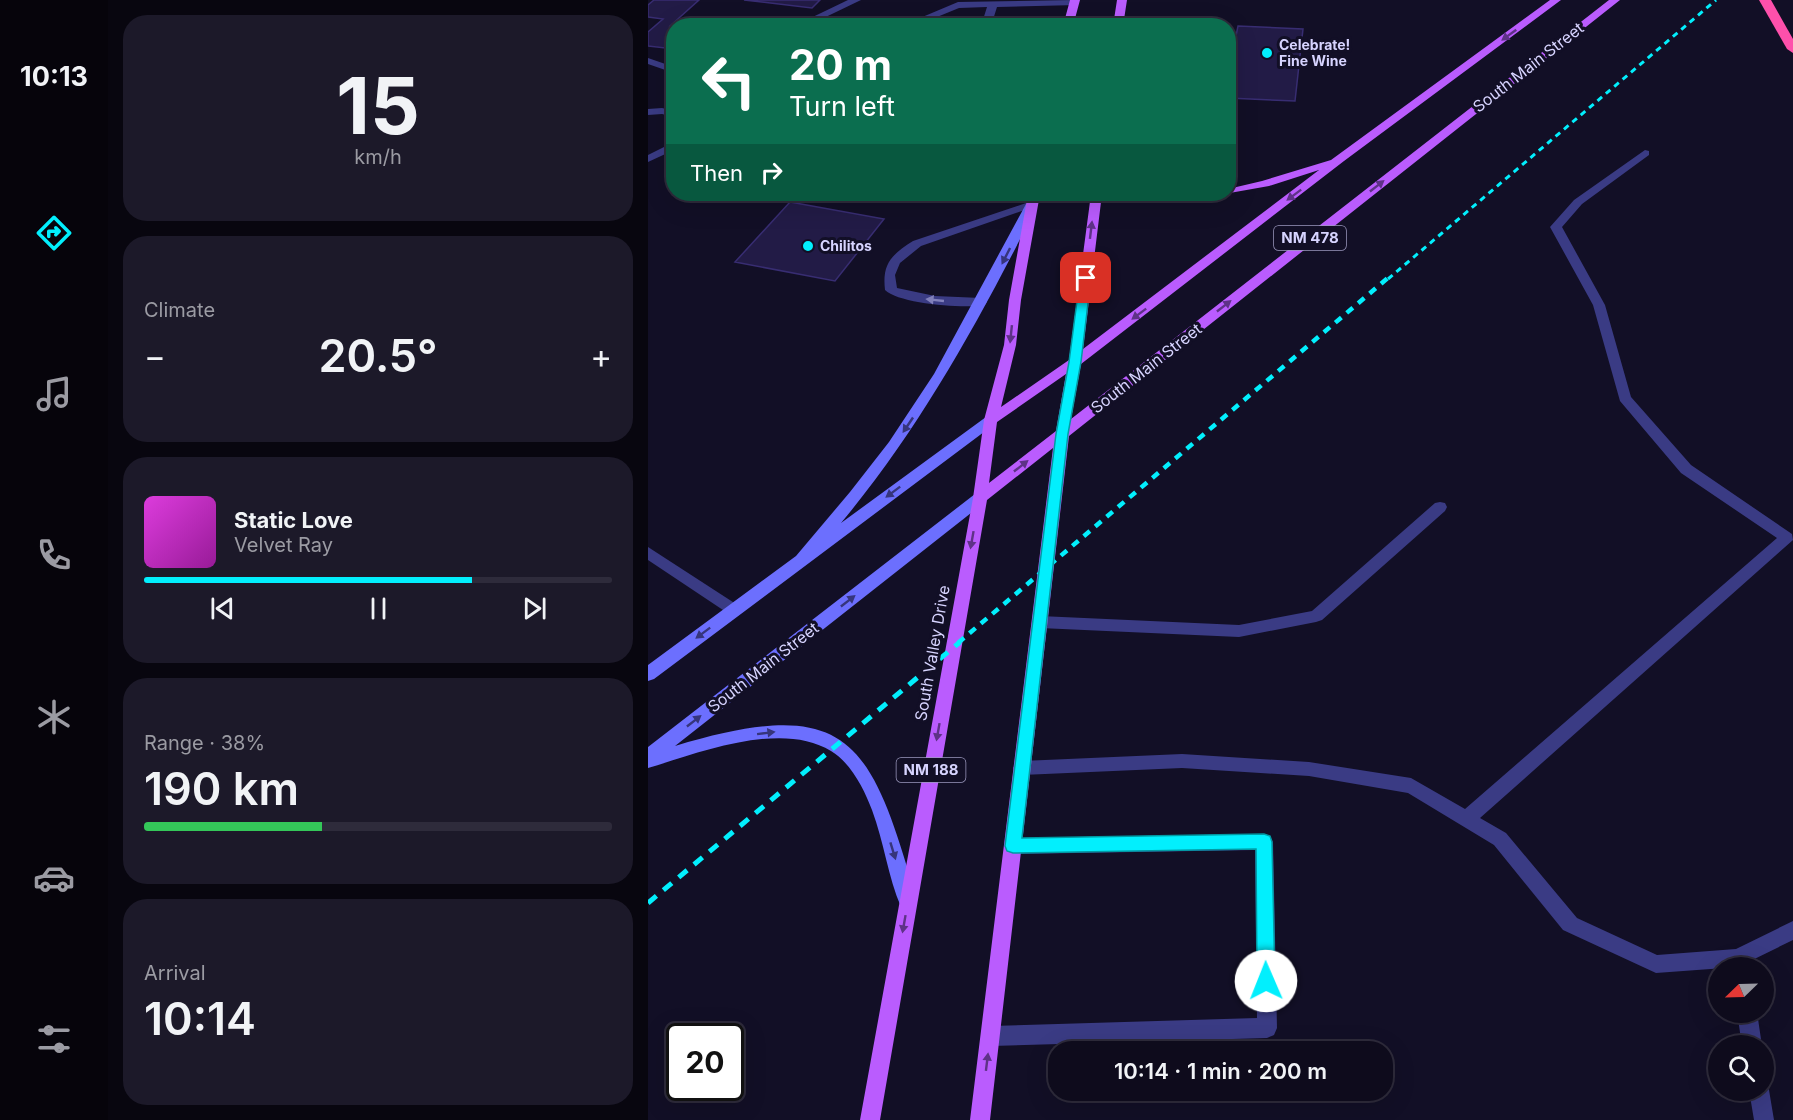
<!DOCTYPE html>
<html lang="en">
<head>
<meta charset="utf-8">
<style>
  body { margin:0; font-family:Inter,sans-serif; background:#1c1929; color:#f1f3f6; height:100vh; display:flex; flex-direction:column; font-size:22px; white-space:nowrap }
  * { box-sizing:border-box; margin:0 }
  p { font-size:20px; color:#9b9ba3 }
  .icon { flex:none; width:33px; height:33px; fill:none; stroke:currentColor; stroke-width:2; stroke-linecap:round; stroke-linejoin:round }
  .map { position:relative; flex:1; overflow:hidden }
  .details { display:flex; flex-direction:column; gap:15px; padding:15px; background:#08060f; width:540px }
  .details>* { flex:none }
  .banner { position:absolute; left:18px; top:18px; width:570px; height:183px; border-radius:24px; box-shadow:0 6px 24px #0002,0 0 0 2px #2e2b3b; background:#0b6e4f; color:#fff; overflow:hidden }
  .needle { width:39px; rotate:247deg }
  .fabs { position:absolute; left:1060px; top:957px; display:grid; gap:12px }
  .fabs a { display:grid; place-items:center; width:66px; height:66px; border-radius:50%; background:#0e0b1c; box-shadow:0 6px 24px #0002,0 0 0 2px #2e2b3b; font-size:30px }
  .speed { position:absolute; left:18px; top:1023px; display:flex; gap:12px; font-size:30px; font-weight:700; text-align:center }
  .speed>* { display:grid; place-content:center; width:78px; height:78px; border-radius:50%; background:#0e0b1c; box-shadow:0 6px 24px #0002,0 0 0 2px #2e2b3b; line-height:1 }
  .speed .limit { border:3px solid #111; border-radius:9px; background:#fff; color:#111 }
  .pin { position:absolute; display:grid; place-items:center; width:51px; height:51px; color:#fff; margin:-26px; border-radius:12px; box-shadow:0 3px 9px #0006 }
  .me { position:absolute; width:66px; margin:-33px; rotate:359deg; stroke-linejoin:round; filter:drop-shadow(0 0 4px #0008) }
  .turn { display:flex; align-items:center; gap:21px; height:126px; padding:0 24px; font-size:27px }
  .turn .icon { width:78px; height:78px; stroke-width:2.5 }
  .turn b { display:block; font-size:42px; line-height:51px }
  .then { display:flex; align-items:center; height:57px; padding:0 24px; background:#0003; gap:12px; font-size:22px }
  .big { font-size:45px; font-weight:600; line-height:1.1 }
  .details .tile { flex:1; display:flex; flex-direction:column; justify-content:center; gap:9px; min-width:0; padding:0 21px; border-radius:24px; background:#1c1929 }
  .details .dial { align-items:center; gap:0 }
  .dial b { font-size:78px; line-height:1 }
  .song { display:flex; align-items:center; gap:18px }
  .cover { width:72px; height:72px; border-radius:9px; background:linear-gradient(135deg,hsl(300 70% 55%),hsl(300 70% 35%)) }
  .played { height:6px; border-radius:3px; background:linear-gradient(90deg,#02effd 70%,#2e2b3b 70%) }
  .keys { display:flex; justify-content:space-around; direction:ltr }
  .heat { display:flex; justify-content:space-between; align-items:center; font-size:33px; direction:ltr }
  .charge { height:9px; border-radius:4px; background:linear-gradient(90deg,#34c759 38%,#2e2b3b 0) }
  .trip { position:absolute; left:400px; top:1041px; width:345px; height:60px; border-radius:24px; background:#0e0b1c; box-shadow:0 6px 24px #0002,0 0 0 2px #2e2b3b; font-weight:600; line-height:60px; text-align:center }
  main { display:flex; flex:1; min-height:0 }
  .dock { display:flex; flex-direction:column; width:108px; justify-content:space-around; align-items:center; background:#06040b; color:#9b9ba3 }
  .dock .icon { width:42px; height:42px }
  .dock .current { color:#02effd }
  .dock b { font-size:27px; color:#f1f3f6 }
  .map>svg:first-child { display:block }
  .building { fill:#221b46; stroke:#382d72; stroke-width:1.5 }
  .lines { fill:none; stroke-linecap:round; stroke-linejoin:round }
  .service { fill:#3a3b84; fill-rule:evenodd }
  .minor { fill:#3a3b84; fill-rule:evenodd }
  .secondary { fill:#6c6ffe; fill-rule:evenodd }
  .primary { fill:#ba5cfe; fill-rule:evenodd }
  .motorway { fill:#fe50ab; fill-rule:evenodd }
  .rail-far2 { stroke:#02effd; stroke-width:3; stroke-dasharray:6 5; stroke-linecap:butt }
  .rail-far1 { stroke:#02effd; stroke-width:4.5; stroke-dasharray:8 7; stroke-linecap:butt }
  .rail { stroke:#02effd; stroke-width:5; stroke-dasharray:11 9; stroke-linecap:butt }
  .oneway { fill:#5e3287 }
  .oneway2 { fill:#36357c }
  .oneway3 { fill:#8180bb }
  .route { fill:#02effd; stroke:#019ba4; stroke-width:1.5 }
  .poi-dot { fill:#02effd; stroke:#120f26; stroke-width:2 }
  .labels { text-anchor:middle; stroke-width:6; stroke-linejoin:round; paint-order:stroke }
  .far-poi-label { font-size:14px; font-weight:bold; fill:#d7d4ff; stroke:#120f26; text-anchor:start }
  .shield { fill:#120f26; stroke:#9c99be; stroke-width:1.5 }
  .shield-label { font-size:15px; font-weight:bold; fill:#d7d4ff }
  .street-label { font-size:16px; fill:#d7d4ff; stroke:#120f26 }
</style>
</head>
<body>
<main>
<nav class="dock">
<b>10:13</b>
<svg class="icon current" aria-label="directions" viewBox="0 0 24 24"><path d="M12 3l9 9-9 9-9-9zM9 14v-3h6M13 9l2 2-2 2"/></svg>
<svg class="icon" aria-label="music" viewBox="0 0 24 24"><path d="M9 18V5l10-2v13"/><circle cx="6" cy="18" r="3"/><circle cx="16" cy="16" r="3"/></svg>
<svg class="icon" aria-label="phone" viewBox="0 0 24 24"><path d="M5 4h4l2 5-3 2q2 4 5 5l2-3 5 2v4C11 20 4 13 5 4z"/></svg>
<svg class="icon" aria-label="climate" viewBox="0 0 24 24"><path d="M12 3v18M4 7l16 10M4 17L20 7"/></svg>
<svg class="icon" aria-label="car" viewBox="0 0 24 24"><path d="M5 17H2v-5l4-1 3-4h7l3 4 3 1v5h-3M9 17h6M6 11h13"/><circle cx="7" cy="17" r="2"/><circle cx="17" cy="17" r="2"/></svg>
<svg class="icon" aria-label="filters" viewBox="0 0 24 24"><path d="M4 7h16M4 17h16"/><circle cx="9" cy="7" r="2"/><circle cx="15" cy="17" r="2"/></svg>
</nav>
<section class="details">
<div class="tile dial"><b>15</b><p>km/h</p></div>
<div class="tile"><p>Climate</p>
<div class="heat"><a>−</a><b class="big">20.5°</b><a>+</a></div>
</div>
<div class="tile">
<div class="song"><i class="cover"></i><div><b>Static Love</b><p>Velvet Ray</p></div></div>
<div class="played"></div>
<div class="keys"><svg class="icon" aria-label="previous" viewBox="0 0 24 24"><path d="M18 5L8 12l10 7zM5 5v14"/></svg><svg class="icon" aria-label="pause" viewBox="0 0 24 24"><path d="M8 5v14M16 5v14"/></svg><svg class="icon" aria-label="next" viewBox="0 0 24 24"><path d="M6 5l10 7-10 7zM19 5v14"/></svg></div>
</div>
<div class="tile"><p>Range · 38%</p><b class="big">190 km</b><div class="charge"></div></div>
<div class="tile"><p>Arrival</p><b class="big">10:14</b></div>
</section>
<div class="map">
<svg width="1145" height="1120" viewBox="0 0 1145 1120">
  <rect width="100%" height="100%" fill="#120f26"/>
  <path class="building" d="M 6,0 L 51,0 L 22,26 L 26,27 L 26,49 L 0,46 L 0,32 L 15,19 L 0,17 L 0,5 Z
    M 96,0 L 172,0 L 164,8 Z
    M 590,26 L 655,29 L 647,101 L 580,98 L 580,76 Z
    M 142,202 L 236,219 L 187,281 L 87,262 Z"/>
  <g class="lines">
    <path class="service" d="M 200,0 L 213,0 L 159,26 L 146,26 Z
      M 426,0 L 429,1 L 429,5 L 349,7 L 343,26 L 333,26 L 339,7 L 311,8 L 267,26 L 253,26 L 310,2 Z
      M 0,58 L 26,67 L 26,73 L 0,64 Z
      M 14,108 L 26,111 L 26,117 L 14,114 L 0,115 L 0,109 Z
      M 26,142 L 26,150 L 0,162 L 0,155 Z
      M 997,150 L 1001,151 L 1001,155 L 934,204 L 914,227 L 957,305 L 983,397 L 1043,465 L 1144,534 L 1145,540 L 832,818 L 858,833 L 929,918 L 1009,955 L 1088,949 L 1145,921 L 1145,940 L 1090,967 L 1008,973 L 915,930 L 846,845 L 760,793 L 661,776 L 534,768 L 374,775 L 368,773 L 365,768 L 368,763 L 374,761 L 534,754 L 661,762 L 763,778 L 817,809 L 1129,538 L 1033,473 L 972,401 L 945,305 L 902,227 L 926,200 Z
      M 384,201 L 388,202 L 388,206 L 273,246 L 252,263 L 247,275 L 249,288 L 287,296 L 333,298 L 339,302 L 337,305 C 318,309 251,304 237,290 C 234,264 243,255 265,241 Z
      M 792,502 L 797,503 L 799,507 L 797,511 L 674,620 L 668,622 L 591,637 L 392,628 L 386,626 L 384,622 L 386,618 L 392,616 L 591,625 L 664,611 L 787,503 Z
      M 616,834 L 622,836 L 625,842 L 629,1028 L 626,1035 L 619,1038 L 343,1046 L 336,1043 L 333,1036 L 336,1029 L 343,1026 L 609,1018 L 607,850 L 365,854 L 359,852 L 356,846 L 359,840 L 365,838 Z
      M 1089,1012 L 1109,1012 L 1114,1046 L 1094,1046 Z
      M 1116,1082 L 1121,1090 L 1126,1120 L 1106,1120 L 1101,1090 L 1116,1090 Z"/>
    <path class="minor" d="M 0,547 L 91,606 L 94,610 L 91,614 L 81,614 L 0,560 Z"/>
    <path class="secondary" d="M 384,201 L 390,204 C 333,317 274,426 193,523 L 338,417 L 348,417 L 350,420 L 348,423 L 6,679 L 0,681 L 0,665 L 148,556 L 202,492 L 241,442 L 286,374 L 378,204 Z
      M 332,493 L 339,498 L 337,502 L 27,746 C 203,693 223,741 269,901 L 267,907 L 260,910 L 253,907 C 240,877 236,842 224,810 C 216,789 203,763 183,751 C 133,720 51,753 0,768 L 0,747 L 327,494 Z"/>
    <path class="primary" d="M 422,0 L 432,0 L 425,26 L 415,26 Z
      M 469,0 L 479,0 L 475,26 L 465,26 Z
      M 902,0 L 913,0 L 696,161 L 433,364 L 423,419 L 961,0 L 972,0 L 421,436 L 342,1120 L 322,1120 L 405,448 L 339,500 L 232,1120 L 212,1120 L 325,498 L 336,420 L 356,345 L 361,300 L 380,194 L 392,194 L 373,300 L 368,345 L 353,407 L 421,360 L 443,194 L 454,194 L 435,349 L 671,170 L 621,186 L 576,194 L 580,194 L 580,189 L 614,181 L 683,160 ZM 418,374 L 408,431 L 341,483 L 349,422 Z"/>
    <path class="motorway" d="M 1111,0 L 1123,0 L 1145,39 L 1145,53 L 1139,49 Z"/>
    <path class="rail-far2" d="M 740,279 L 1068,0"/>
    <path class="rail-far1" d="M 310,643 L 741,277"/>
    <path class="rail" d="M 0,903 L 312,642"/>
  </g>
  <defs><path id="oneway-solid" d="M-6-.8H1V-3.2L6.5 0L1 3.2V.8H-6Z" transform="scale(1.5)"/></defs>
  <g class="oneway">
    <use href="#oneway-solid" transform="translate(861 35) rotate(144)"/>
    <use href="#oneway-solid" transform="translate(729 186) rotate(-38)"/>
    <use href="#oneway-solid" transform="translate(646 195) rotate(143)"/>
    <use href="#oneway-solid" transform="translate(443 230) rotate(-83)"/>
    <use href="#oneway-solid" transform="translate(576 306) rotate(-38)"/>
    <use href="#oneway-solid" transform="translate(491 314) rotate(143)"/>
    <use href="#oneway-solid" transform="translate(363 334) rotate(96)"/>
    <use href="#oneway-solid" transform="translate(373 466) rotate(-38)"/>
    <use href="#oneway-solid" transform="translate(324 540) rotate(100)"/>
    <use href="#oneway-solid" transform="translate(290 732) rotate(100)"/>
    <use href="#oneway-solid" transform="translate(256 924) rotate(100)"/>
    <use href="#oneway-solid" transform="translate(339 1062) rotate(-83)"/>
  </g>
  <g class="oneway2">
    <use href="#oneway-solid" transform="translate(358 256) rotate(117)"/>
    <use href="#oneway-solid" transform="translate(260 425) rotate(124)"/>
    <use href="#oneway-solid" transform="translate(245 492) rotate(143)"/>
    <use href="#oneway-solid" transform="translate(200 601) rotate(-38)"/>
    <use href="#oneway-solid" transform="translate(55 633) rotate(143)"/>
    <use href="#oneway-solid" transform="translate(46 721) rotate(-38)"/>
    <use href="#oneway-solid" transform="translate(118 733) rotate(-7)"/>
    <use href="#oneway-solid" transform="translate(245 851) rotate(73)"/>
  </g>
  <use class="oneway3" href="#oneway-solid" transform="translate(287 300) rotate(-174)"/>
  <path class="route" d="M 438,275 L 443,278 L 433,362 L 420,434 L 374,838 L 616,834 L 622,836 L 624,842 L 627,981 L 625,988 L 618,990 L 612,988 L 609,981 L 608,849 L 365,853 L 359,851 L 357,846 L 408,434 L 421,362 L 432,278 Z"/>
  <g class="poi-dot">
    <circle cx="619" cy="53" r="6"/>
    <circle cx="160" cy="246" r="6"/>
  </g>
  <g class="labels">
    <g class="far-poi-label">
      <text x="631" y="50">Celebrate!<tspan x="631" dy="16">Fine Wine</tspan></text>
      <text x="172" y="251">Chilitos</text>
    </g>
    <g class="shield">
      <rect x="626" y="226" width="72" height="24" rx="4.5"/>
      <rect x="248.5" y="758" width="69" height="24" rx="4.5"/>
    </g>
    <g class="shield-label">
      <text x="662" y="243">NM 478</text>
      <text x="283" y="775">NM 188</text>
    </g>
    <g class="street-label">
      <text transform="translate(880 67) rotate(-38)" y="6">South Main Street</text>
      <text transform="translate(498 368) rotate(-38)" y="6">South Main Street</text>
      <text transform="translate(284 653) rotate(-80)" y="6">South Valley Drive</text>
      <text transform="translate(115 667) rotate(-38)" y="6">South Main Street</text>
    </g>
  </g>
</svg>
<div class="fabs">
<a><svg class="needle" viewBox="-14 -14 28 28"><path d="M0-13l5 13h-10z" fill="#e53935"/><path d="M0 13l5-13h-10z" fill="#9b9ba3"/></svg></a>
<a><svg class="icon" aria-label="search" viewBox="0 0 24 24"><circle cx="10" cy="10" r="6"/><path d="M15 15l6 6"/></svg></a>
</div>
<div class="speed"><div class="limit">20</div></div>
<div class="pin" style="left:438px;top:278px;background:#d93025"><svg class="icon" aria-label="arrive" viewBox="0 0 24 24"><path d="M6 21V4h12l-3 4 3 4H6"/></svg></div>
<svg class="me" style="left:618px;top:981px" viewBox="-20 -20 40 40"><circle r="19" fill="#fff"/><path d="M0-13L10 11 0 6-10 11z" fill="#02effd"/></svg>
<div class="trip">10:14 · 1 min · 200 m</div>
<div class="banner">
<div class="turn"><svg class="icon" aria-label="left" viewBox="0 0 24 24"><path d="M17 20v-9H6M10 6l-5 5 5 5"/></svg><div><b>20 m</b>Turn left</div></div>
<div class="then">Then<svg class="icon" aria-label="right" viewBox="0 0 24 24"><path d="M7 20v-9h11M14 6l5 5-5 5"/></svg></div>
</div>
</div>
</main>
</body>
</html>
